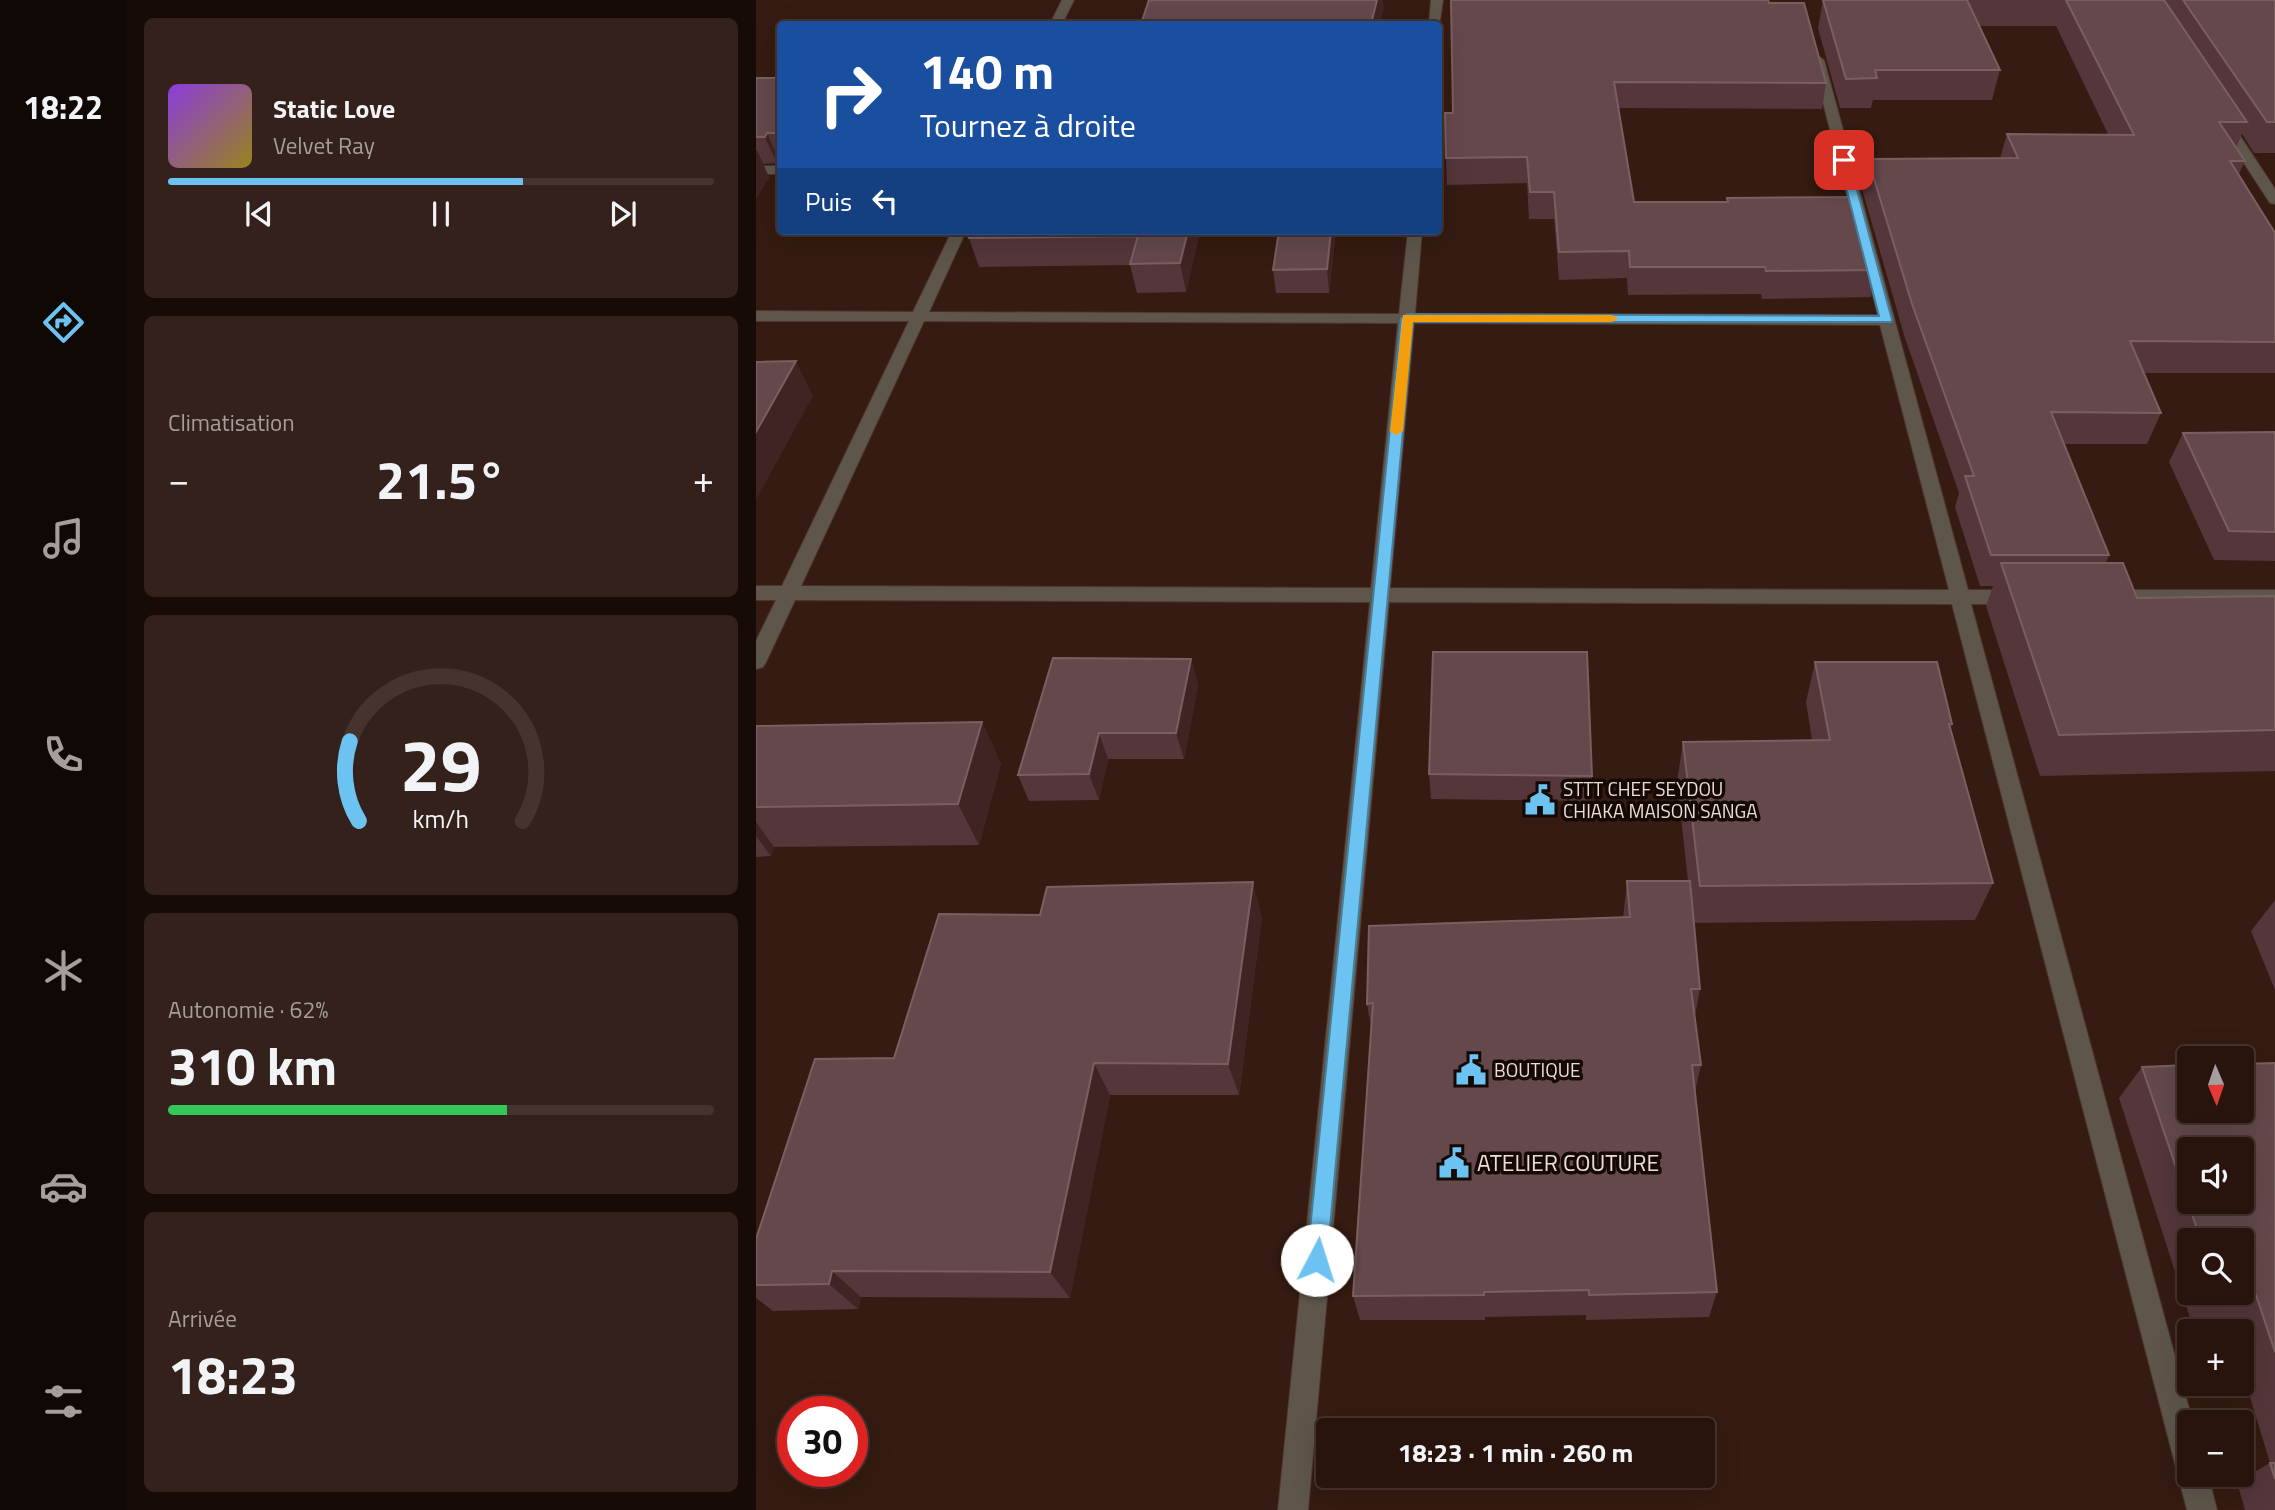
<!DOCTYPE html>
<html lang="fr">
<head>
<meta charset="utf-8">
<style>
  body { margin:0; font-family:"Titillium Web",sans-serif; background:#34211b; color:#f1f3f6; height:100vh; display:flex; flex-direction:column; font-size:26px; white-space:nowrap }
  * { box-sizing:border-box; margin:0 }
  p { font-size:23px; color:#a59e9d }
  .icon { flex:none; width:38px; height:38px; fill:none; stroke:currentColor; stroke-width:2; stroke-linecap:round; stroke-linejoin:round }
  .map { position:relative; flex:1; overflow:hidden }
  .side { display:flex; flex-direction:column; gap:18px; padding:18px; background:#160b07; width:630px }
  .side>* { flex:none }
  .hud { position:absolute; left:21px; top:21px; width:665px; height:214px; border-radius:7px; box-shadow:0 7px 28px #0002,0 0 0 2px #44332e; background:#1a4fa0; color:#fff; overflow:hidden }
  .needle { width:46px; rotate:178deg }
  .fabs { position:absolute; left:1421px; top:1046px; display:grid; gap:14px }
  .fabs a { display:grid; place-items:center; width:77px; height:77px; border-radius:7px; background:#28140d; box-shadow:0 7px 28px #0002,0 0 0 2px #44332e; font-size:35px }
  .speed { position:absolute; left:21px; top:1396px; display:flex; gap:14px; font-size:35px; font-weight:700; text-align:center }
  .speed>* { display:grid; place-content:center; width:91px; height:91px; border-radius:50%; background:#28140d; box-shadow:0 7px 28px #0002,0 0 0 2px #44332e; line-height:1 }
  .speed .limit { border:10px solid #d22; background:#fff; color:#111 }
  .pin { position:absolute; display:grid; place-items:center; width:60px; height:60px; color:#fff; margin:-30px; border-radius:14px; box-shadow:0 4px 10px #0006 }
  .me { position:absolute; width:77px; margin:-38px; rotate:5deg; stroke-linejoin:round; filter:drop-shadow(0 0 5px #0008) }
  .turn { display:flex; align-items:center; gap:24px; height:147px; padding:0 28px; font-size:32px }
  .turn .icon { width:91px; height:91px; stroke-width:2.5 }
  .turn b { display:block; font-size:49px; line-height:60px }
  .then { display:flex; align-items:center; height:66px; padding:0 28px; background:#0003; gap:14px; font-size:26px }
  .big { font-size:52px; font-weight:700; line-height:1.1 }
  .side .widget { flex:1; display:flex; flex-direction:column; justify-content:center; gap:10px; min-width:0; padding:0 24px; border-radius:10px; background:#34211b }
  .side .dial { align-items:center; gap:0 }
  .dial svg { height:182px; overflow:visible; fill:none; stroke:#44332e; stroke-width:7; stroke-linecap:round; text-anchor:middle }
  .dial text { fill:#f1f3f6; stroke:none }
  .song { display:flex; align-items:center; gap:21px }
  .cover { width:84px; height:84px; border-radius:10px; background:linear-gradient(135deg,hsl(270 70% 55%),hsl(50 70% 35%)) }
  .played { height:7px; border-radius:4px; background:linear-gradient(90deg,#6cc3f2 65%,#44332e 65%) }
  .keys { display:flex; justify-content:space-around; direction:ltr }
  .heat { display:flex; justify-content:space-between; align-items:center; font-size:38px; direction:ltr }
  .charge { height:10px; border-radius:5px; background:linear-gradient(90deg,#34c759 62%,#44332e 0) }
  .trip { position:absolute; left:560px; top:1418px; width:399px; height:70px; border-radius:7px; background:#28140d; box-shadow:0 7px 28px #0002,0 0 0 2px #44332e; font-weight:700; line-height:70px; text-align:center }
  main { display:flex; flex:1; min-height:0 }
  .menu { display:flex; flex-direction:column; width:126px; justify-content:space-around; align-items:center; background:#100805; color:#a59e9d }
  .menu .icon { width:49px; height:49px }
  .menu .current { color:#6cc3f2 }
  .menu b { font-size:32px; color:#f1f3f6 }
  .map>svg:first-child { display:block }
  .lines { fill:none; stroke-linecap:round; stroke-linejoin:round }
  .street-casing { stroke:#4f362c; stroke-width:2 }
  .street { fill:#5e564b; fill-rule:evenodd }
  .wall { fill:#54363b; fill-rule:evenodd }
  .shaded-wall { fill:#402423 }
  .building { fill:#64484b; stroke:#7a5f61; stroke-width:2; fill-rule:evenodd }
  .route { fill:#6cc3f2; stroke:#467f9d; stroke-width:2 }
  .slow { fill:#f59e0b }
  .labels { text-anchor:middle; stroke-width:7; stroke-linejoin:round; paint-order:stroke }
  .poi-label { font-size:19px; fill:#eedcd5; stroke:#140905; text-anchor:start }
  .near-poi-label { font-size:23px; fill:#eedcd5; stroke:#140905; text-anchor:start }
</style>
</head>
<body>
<main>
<nav class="menu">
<b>18:22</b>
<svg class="icon current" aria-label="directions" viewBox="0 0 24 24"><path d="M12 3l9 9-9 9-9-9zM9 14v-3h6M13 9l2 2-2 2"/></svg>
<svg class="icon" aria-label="music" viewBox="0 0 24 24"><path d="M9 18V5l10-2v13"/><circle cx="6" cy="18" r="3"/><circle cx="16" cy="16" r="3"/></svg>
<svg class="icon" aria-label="phone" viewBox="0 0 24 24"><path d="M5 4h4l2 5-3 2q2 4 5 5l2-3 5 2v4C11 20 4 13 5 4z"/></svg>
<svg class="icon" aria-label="climate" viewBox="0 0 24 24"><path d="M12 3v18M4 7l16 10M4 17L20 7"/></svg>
<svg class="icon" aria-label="car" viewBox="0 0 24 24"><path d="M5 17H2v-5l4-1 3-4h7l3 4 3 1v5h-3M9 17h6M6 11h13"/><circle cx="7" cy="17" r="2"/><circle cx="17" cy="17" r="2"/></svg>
<svg class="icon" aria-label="filters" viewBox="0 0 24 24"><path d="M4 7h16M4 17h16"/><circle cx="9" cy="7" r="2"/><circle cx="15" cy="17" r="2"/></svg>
</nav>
<section class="side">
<div class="widget">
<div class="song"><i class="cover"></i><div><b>Static Love</b><p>Velvet Ray</p></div></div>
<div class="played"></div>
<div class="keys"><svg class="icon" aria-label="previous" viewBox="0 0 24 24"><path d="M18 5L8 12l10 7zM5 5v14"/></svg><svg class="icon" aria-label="pause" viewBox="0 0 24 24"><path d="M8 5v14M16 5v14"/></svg><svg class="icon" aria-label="next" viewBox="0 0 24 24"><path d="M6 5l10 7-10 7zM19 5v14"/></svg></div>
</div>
<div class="widget"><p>Climatisation</p>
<div class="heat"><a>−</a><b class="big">21.5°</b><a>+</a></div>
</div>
<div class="widget dial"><svg viewBox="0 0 100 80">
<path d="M14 69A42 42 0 1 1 86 69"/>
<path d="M14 69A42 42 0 0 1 10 34" stroke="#6cc3f2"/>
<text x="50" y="56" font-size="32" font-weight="700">29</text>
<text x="50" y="72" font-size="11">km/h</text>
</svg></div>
<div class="widget"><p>Autonomie · 62%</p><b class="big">310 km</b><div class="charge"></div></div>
<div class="widget"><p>Arrivée</p><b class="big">18:23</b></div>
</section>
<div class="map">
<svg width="1519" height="1510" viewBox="0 0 1519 1510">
  <rect width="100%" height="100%" fill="#351b11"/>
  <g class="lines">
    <g class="street-casing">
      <path id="street" d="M 306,0 L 318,0 L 306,24 L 294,24 Z
        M 675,0 L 687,0 L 683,27 L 673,24 Z
        M 1062,56 L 1068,60 L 1212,590 L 1261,590 L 1268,592 L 1271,597 L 1268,602 L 1261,604 L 1215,604 L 1437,1423 L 1433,1423 L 1433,1475 L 1452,1475 L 1461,1510 L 1431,1510 L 1196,604 L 633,602 L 552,1510 L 522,1510 L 614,602 L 39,600 L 10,662 L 7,667 L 0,669 L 0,641 L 20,600 L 0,600 L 0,586 L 26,586 L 153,321 L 0,321 L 0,311 L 157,312 L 196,231 L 210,231 L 173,312 L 643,314 L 652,231 L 666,231 L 659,314 L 1122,315 L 1056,60 ZM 168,321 L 642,323 L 615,588 L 45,586 ZM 658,323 L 1124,325 L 1193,590 L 634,588 Z
        M 1466,115 L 1471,116 L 1519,189 L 1519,204 L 1514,203 L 1459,119 Z
        M 0,166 L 24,166 L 24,174 L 0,174 Z
        M 1353,590 L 1519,590 L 1519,604 L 1353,604 L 1346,602 L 1343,597 L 1346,592 Z"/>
    </g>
    <use href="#street" class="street"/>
  </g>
  <path class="wall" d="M 1067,0 L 1519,0 L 1519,153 L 1498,153 L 1486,134 L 1480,148 L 1489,161 L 1483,174 L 1519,233 L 1519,373 L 1388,373 L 1405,413 L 1391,444 L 1308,444 L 1353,555 L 1350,563 L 1381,598 L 1519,596 L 1519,771 L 1284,776 L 1230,606 L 1237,586 L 1224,586 L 1199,507 L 1203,493 L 1148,335 L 1106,189 L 1112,159 L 1244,158 L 1251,134 L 1352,134 L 1300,26 L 1224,26 L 1244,70 L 1236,100 L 1117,100 L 1115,108 L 1084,108 L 1062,28 Z
    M 1013,3 L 1070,83 L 1066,109 L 862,108 L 878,202 L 971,202 L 971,198 L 1121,270 L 1115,297 L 1006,299 L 1005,294 L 872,295 L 871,278 L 803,280 L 798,219 L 773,219 L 771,183 L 691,185 L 690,158 L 697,113 Z
    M 24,75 L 24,160 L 23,160 L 21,163 L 7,164 L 13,177 L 0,198 L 0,78 L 19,78 Z
    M 216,231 L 444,231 L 430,292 L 381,293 L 374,265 L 223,267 L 213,238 Z
    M 523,231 L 580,231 L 573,293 L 520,293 L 517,270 Z
    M 1519,432 L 1519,561 L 1458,560 L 1413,462 L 1427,433 Z
    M 435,659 L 442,685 L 428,759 L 352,759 L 343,800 L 273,801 L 262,775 Z
    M 1059,662 L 1196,724 L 1195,728 L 1237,883 L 1219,920 L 938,923 L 944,989 L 939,1016 L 945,1065 L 939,1092 L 961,1292 L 953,1317 L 830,1320 L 830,1315 L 729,1317 L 729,1320 L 604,1320 L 597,1296 L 615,1027 L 611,1004 L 867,918 L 871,881 L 932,881 L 921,781 L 927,742 L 1056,740 L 1050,702 Z
    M 226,722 L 245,764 L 223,845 L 18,847 L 15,856 L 0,857 L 0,726 Z
    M 673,774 L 836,776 L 835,801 L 675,799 Z
    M 1519,900 L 1519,990 L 1495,931 Z
    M 506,917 L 483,1095 L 354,1095 L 314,1298 L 105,1297 L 102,1309 L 17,1311 L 0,1298 L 0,1239 L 138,1058 Z
    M 1519,1063 L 1519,1479 L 1486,1371 L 1486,1332 L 1473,1332 L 1470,1319 L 1435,1321 L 1363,1098 L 1386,1067 ZM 1433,1241 L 1486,1241 L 1486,1293 L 1433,1293 Z
    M 1514,1463 L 1519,1479 L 1519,1510 L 1489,1510 L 1481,1482 Z"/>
  <path class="shaded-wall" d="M 621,0 L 627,0 L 628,8 L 624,24 L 615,24 Z
    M 11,133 L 23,160 L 21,163 L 9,137 Z
    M 1,150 L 13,177 L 0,198 L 0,151 Z
    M 432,231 L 444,231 L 430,292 L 424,263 Z
    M 575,231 L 580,231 L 573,293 L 571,269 Z
    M 40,361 L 57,396 L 0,500 L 0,432 Z
    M 435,659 L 442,685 L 428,759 L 420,733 Z
    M 226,722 L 245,764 L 223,845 L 202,804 Z
    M 343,733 L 352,759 L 343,800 L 333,774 Z
    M 0,822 L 18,847 L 15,856 L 0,836 Z
    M 497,882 L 506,917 L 483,1095 L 472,1064 Z
    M 338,1063 L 354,1095 L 314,1298 L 294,1272 Z
    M 76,1271 L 105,1297 L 102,1309 L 73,1284 Z"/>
  <path class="building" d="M 393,0 L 621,0 L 615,24 L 385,24 Z
    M 695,0 L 1012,0 L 1013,3 L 1048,3 L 1070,83 L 858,82 L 878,202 L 972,202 L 971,198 L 1101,197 L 1121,270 L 1010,271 L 1009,267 L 874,267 L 873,251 L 803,252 L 798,192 L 774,192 L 771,157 L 690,158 L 689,113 L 697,113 Z
    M 1067,0 L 1211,0 L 1244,70 L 1119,70 L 1121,78 L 1090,79 Z
    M 1310,0 L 1408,0 L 1491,122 L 1463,122 L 1489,161 L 1474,161 L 1519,233 L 1519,342 L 1374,341 L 1405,413 L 1295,412 L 1353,555 L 1235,555 L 1209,476 L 1218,476 L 1156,304 L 1112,159 L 1262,158 L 1251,134 L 1378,135 Z
    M 1427,0 L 1519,0 L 1519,122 L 1511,122 Z
    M 24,75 L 24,133 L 11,133 L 9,137 L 0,137 L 0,78 L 19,78 L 20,76 Z
    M 216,231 L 432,231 L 424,263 L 374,264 L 382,236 L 213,238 Z
    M 523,231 L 575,231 L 571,269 L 517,270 Z
    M 40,361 L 0,432 L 0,362 Z
    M 1519,432 L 1519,532 L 1473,531 L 1427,433 Z
    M 1245,563 L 1367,563 L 1381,598 L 1519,596 L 1519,730 L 1303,735 Z
    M 677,652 L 831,652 L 836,776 L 673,774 Z
    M 297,658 L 435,659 L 420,733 L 343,733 L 333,774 L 262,775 Z
    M 1059,662 L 1181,662 L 1196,724 L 1193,724 L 1237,883 L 944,886 L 927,742 L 1074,740 Z
    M 226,722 L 202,804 L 0,807 L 0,726 Z
    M 871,881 L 934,881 L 944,989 L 935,989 L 945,1065 L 936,1065 L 961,1292 L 833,1295 L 833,1290 L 728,1292 L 728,1295 L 597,1296 L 617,1003 L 611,1004 L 613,926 L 874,917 Z
    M 497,882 L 472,1064 L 338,1063 L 294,1272 L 76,1271 L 73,1284 L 0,1285 L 0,1239 L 59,1059 L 138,1058 L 183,914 L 284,915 L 291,887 Z
    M 1519,1063 L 1519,1352 L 1500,1295 L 1464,1296 L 1463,1293 L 1486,1293 L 1486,1241 L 1445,1241 L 1386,1067 L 1433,1065 L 1433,1111 L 1486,1111 L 1486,1064 ZM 1433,1150 L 1486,1150 L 1486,1202 L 1433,1202 Z
    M 1514,1463 L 1519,1463 L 1519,1479 Z"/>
  <path class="route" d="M 1088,157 L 1093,160 L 1136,320 L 1135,322 L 657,322 L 571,1260 L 568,1268 L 561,1271 L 554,1268 L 551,1260 L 645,318 L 651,314 L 1123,316 L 1083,160 Z"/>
  <path class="slow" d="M 647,315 L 856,315 L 862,319 L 856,322 L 657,322 L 647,431 L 640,435 L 634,431 Z"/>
  <defs>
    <g id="civic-bare" transform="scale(2.415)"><path d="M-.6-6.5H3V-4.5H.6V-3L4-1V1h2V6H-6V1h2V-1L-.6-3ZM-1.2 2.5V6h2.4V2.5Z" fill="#6cc3f2" stroke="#140905" stroke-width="2.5" paint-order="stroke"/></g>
  </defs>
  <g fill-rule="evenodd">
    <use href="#civic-bare" x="784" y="800"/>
    <use href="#civic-bare" x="715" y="1070"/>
    <use href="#civic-bare" x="698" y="1163"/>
  </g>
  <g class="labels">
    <g class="poi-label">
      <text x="807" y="796">STTT CHEF SEYDOU<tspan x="807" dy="22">CHIAKA MAISON SANGA</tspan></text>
      <text x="738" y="1077">BOUTIQUE</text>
    </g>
    <g class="near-poi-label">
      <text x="721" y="1171">ATELIER COUTURE</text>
    </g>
  </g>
</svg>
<div class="fabs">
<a><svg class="needle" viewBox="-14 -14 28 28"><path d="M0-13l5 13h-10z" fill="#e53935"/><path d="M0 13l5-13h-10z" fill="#a59e9d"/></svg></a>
<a><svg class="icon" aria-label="sound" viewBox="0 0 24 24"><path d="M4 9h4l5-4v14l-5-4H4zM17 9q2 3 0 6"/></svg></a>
<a><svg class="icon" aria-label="search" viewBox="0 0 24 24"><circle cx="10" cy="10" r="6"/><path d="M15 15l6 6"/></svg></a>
<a>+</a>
<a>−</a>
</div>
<div class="speed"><div class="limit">30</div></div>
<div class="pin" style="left:1088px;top:160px;background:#d93025"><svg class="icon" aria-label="arrive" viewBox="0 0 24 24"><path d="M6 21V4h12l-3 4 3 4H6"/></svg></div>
<svg class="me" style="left:561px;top:1260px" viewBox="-20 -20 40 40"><circle r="19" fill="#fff"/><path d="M0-13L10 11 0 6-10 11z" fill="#6cc3f2"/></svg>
<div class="trip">18:23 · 1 min · 260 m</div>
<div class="hud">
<div class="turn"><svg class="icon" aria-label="right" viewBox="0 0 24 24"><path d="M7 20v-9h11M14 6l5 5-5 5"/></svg><div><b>140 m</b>Tournez à droite</div></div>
<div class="then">Puis<svg class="icon" aria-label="left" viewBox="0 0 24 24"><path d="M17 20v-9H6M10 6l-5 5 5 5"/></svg></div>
</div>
</div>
</main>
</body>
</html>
